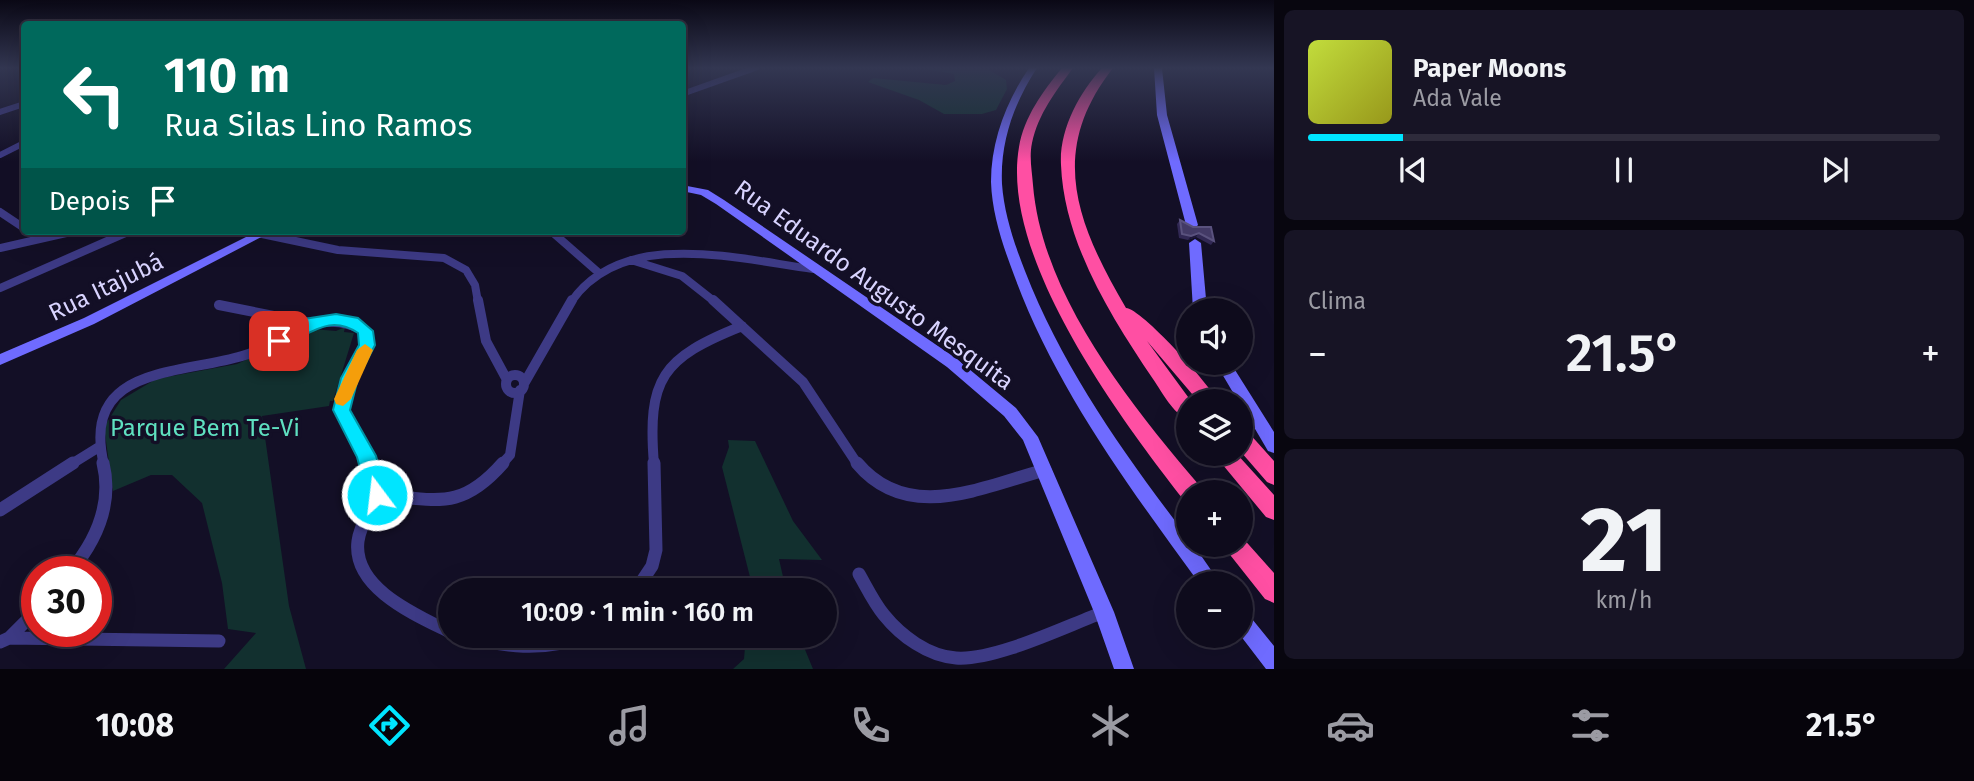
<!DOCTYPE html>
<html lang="pt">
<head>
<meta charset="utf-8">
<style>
  body { margin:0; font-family:"Fira Sans",sans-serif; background:#171425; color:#f1f3f6; height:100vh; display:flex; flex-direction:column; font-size:26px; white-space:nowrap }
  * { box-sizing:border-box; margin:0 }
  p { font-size:23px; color:#9b9ba3 }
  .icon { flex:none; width:38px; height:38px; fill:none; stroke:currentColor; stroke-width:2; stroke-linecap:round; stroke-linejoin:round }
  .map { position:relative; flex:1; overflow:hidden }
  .side { display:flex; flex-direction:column; gap:10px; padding:10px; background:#08060f; width:700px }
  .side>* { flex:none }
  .guide { position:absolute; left:21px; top:21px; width:665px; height:214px; border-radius:7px; box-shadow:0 7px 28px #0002,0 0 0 2px #2e2b3b; background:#00695c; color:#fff; overflow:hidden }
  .fabs { position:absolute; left:1176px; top:298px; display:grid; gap:14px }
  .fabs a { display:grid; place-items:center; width:77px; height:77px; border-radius:50%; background:#0e0b1c; box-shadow:0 7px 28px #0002,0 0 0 2px #2e2b3b; font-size:35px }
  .speed { position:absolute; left:21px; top:556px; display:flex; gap:14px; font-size:35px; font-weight:700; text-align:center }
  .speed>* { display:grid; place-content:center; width:91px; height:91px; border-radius:50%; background:#0e0b1c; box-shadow:0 7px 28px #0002,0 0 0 2px #2e2b3b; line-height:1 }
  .speed .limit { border:10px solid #d22; background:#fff; color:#111 }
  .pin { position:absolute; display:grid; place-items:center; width:60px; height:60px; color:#fff; margin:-30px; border-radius:14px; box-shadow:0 4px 10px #0006 }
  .me { position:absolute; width:77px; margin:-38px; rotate:345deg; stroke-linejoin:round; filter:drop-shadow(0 0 5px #0008) }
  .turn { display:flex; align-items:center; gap:24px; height:147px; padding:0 28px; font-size:32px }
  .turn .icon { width:91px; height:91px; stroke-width:2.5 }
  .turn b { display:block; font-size:49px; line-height:60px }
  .then { display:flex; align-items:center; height:66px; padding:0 28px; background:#0003; gap:14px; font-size:26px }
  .big { font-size:52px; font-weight:600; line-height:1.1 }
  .side .card { flex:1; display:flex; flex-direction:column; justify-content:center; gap:10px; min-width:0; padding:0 24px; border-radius:10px; background:#171425 }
  .side .dial { align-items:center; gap:0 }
  .dial b { font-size:91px; line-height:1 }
  .song { display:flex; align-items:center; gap:21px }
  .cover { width:84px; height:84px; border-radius:10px; background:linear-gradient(135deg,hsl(70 70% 55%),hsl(60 70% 35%)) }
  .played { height:7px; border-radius:4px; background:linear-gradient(90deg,#00e5ff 15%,#2e2b3b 15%) }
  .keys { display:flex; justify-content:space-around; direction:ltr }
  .heat { display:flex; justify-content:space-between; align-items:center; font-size:38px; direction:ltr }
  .trip { position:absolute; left:438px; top:578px; width:399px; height:70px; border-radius:35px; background:#0e0b1c; box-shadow:0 7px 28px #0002,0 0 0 2px #2e2b3b; font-weight:600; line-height:70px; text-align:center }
  .tab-bar { display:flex; height:112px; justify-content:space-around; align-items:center; background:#06040b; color:#9b9ba3 }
  .tab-bar .icon { width:49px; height:49px }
  .tab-bar .current { color:#00e5ff }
  .tab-bar b { font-size:32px; color:#f1f3f6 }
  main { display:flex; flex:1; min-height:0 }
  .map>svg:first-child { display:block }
  .green { fill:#12302f }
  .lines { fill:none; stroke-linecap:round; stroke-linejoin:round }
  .street-far3 { stroke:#3d3a85; stroke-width:6 }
  .street-far2 { stroke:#3d3a85; stroke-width:8 }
  .street-far1 { stroke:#3d3a85; stroke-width:10 }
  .street { stroke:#3d3a85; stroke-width:13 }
  .secondary { fill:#6f6bff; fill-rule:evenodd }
  .highway { fill:#ff4fa3; fill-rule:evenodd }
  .wall { fill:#312854 }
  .shaded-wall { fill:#1d163a }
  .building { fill:#433a66; stroke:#5a527e; stroke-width:2 }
  .route { fill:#00e5ff; stroke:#0095a6; stroke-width:2 }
  .slow { fill:#f59e0b }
  .labels { text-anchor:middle; stroke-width:7; stroke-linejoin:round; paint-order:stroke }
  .street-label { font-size:24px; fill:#d9d4ff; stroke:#130f26 }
  .park-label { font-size:24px; fill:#5fe0c0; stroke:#130f26 }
</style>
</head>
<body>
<main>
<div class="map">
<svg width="1274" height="669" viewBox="0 0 1274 669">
  <rect width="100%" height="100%" fill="#130f26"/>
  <path class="green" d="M 919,68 L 986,68 L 1006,80 L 1007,89 L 996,110 L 982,114 L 944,114 L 919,100 L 868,82 L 873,78 L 946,85 L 955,81 L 954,74 Z
    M 345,327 L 344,332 L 354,333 L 333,401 L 330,401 L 329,406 L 262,416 L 289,606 L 306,669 L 224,669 L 256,633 L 228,629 L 222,583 L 202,503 L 172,475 L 151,475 L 113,491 L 104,427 L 121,400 L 156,379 L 237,364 L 312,329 L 336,331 Z
    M 728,440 L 755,441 L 793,521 L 822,560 L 779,559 L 786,590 L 749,590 L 750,577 L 722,467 L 729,447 Z
    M 746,635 L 799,635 L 813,669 L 733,669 L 744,659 Z"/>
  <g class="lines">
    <path class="street-far3" d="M 682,94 L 755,68
      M 0,112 L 24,104
      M 0,155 L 24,143"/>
    <path class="street-far2" d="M 0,212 L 24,228
      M 551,231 L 599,273
      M 262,234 L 338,250 L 444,258 L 466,270 L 475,285 L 478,302
      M 0,248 L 75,231
      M 631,260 L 682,276 L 715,302
      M 0,288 L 130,231
      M 571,302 C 623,227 737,259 813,269"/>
    <path class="street-far1" d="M 478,300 L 486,341 L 507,380
      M 713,300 L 803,382 L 858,465
      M 219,305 L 309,323
      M506 384a9 9 0 1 1 18 0a9 9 0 1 1-18 0Z
      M 525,382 L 572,300
      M 70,465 L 99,447
      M 104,465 C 80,366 178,375 242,356 C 290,343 313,304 366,331 L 363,351 L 342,410 L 369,465
      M 501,465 L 510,455 L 520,390
      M 654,465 C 647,378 662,358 742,326"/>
    <path class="street" d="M 368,463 L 377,495
      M 857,463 C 908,524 981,487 1045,470
      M 377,495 C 436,499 460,512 503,463
      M 377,495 C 371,509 360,525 358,541 C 352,588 416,615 450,632
      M 0,510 L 73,463
      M 70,572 C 96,541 113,504 103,463
      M 859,574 C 867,588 874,603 884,615 C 901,636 928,656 956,658 C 995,661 1066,626 1104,612
      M 636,590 L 652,566 L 656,550 L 654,463
      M 460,635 C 503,647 544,653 586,635
      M 9,638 L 219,641
      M 0,642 L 9,638 L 37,610"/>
    <path class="secondary" d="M 1029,68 L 1037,68 C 1014,103 1000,142 1002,184 C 1004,213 1014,243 1025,271 C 1063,369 1125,455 1188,538 L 1188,544 L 1193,544 L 1220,583 L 1199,583 C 1129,487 1055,387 1014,275 C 1003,246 992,214 991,182 C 991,141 1006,102 1029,68 Z
      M 1154,68 L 1162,68 L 1167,115 L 1198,225 L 1196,227 L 1192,229 L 1186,225 L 1157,115 Z
      M 682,185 L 708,190 L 724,200 L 957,359 L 1016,408 L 1038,437 L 1114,612 L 1134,669 L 1114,669 L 1094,612 L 1023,440 L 1004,416 L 947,367 L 716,204 L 701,195 L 682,191 Z
      M 258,231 L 273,231 L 94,324 L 0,365 L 0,354 L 84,318 Z
      M 1195,239 L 1201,243 L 1207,310 L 1193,310 L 1189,243 Z
      M 1215,362 L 1230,362 L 1274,432 L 1274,453 L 1268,451 L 1241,405 L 1241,401 L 1238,401 Z
      M 1241,611 L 1248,614 L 1274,646 L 1274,669 L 1266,669 L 1240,635 Z"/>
    <path class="highway" d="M 1062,68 L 1073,68 C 1056,91 1038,114 1032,143 C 1029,157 1032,171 1033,185 C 1042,295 1130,404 1199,485 L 1202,492 L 1188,492 L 1188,500 L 1183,499 C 1119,417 1000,257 1019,147 C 1024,117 1043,91 1062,68 Z
      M 1102,68 L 1113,68 C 1047,152 1077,224 1126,308 C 1142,309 1209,384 1218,401 L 1198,401 L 1147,341 L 1191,401 L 1188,401 L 1188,419 C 1173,414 1162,392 1153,379 C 1111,317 1064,242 1061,165 C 1059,130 1079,93 1102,68 Z
      M 1241,430 L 1248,432 L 1274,461 L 1274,485 L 1267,482 L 1241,452 Z
      M 1213,453 L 1236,453 L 1274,495 L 1274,520 L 1266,517 Z
      M 1241,536 L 1274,573 L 1274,603 L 1265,599 L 1227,551 L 1224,544 L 1241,544 Z"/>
  </g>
  <path class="wall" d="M 1180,220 L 1214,241 L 1211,245 L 1196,237 L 1188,240 L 1179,238 L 1177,224 Z"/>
  <path class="shaded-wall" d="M 1199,233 L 1196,237 L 1188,240 L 1191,236 Z"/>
  <path class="building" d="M 1180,220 L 1193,227 L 1211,227 L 1214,241 L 1199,233 L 1191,236 L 1182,234 Z"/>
  <linearGradient id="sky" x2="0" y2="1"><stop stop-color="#0a0815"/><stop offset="0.42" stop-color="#333752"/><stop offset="1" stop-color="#333752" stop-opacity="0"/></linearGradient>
  <rect width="1274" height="162" fill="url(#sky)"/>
  <path class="route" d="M 336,314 L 358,318 L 373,331 L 375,345 L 358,378 L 350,410 L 376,456 L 387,495 L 384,501 L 377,504 L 370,501 L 367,495 L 357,457 L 333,410 L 341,378 L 359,345 L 358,333 C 327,312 308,338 279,346 L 271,341 L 304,319 Z"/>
  <path class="slow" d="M 365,344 L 373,350 L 351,399 L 343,406 L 336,404 L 334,399 L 357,350 Z"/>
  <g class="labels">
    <g class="street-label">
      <text transform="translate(874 285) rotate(36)" y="8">Rua Eduardo Augusto Mesquita</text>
      <text transform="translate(106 287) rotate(-26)" y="8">Rua Itajubá</text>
    </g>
    <g class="park-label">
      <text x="205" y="436">Parque Bem Te-Vi</text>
    </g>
  </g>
</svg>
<div class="fabs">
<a><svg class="icon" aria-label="sound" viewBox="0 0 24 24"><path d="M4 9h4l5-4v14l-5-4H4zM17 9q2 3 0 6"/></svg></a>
<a><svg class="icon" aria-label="layers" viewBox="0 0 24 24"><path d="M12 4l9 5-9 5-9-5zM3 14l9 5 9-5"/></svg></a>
<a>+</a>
<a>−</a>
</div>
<div class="speed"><div class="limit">30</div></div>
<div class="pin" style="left:279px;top:341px;background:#d93025"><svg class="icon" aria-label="arrive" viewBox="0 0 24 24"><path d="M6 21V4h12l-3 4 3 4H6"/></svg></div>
<svg class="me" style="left:377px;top:495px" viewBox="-20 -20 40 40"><circle r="17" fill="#00e5ff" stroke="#fff" stroke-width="3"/><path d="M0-11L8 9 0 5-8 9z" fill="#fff"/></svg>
<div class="trip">10:09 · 1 min · 160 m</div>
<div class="guide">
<div class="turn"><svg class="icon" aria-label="left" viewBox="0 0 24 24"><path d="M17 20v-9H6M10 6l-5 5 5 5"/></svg><div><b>110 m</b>Rua Silas Lino Ramos</div></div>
<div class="then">Depois<svg class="icon" aria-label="arrive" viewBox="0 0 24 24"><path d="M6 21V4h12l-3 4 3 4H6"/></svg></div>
</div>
</div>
<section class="side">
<div class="card">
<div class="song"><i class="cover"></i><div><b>Paper Moons</b><p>Ada Vale</p></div></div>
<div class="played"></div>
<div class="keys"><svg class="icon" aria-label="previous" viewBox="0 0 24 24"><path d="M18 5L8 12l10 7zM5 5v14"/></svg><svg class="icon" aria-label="pause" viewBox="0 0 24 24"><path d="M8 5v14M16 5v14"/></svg><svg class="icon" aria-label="next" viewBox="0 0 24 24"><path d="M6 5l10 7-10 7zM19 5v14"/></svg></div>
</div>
<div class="card"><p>Clima</p>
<div class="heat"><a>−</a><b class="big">21.5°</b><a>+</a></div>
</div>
<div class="card dial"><b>21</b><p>km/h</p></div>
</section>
</main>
<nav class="tab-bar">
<b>10:08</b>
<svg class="icon current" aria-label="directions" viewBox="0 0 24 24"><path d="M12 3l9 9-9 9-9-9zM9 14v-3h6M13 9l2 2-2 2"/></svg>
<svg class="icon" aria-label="music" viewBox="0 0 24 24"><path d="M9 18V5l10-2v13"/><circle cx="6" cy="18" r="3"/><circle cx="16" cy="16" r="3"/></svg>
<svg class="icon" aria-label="phone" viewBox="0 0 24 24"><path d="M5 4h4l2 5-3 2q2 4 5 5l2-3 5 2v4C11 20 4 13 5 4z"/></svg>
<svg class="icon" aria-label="climate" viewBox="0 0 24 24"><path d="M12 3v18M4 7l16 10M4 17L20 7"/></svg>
<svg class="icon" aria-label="car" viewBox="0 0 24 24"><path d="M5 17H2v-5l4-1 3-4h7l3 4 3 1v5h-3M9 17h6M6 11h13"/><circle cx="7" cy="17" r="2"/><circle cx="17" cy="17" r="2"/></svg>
<svg class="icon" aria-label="filters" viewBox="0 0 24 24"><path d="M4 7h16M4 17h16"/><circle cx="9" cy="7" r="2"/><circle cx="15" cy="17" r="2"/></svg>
<b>21.5°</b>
</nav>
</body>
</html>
